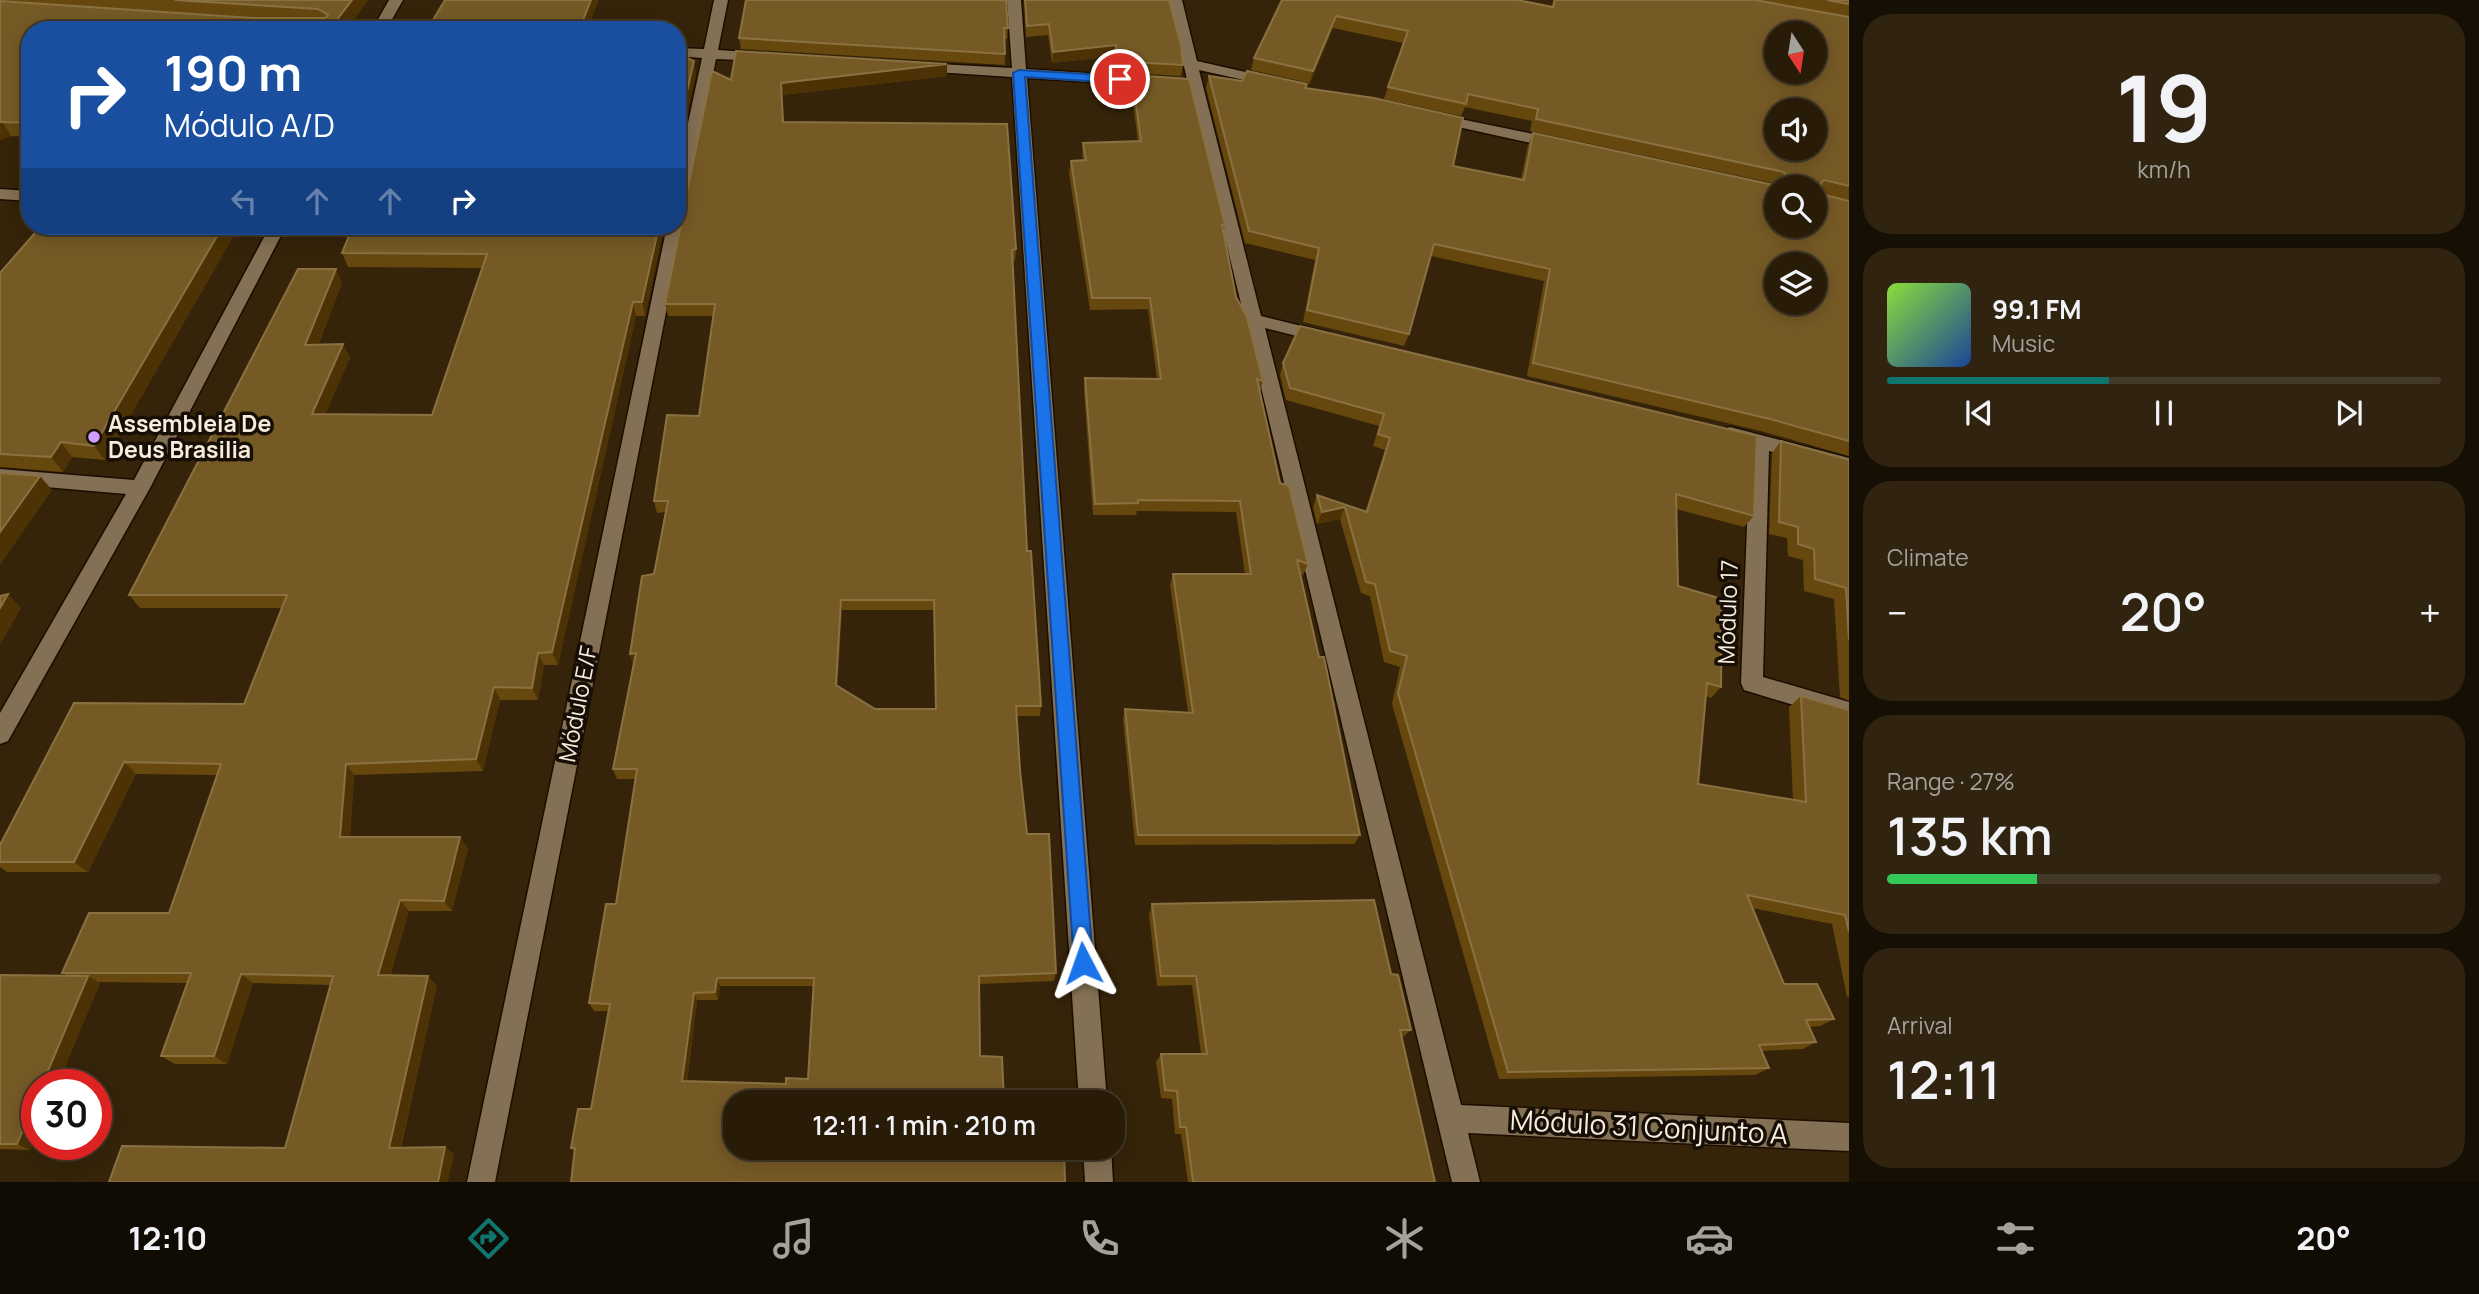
<!DOCTYPE html>
<html lang="en">
<head>
<meta charset="utf-8">
<style>
  body { margin:0; font-family:Manrope,sans-serif; background:#302411; color:#f1f3f6; height:100vh; display:flex; flex-direction:column; font-size:26px; white-space:nowrap }
  * { box-sizing:border-box; margin:0 }
  p { font-size:23px; color:#a5a19b }
  .icon { flex:none; width:38px; height:38px; fill:none; stroke:currentColor; stroke-width:2; stroke-linecap:round; stroke-linejoin:round }
  .map { position:relative; flex:1; overflow:hidden }
  .drawer { display:flex; flex-direction:column; gap:14px; padding:14px; background:#160f04; width:630px }
  .drawer>* { flex:none }
  .hud { position:absolute; left:21px; top:21px; width:665px; height:214px; border-radius:28px; box-shadow:0 4px 18px #0003,0 0 0 2px #443928; background:#1a4fa0; color:#fff; overflow:hidden }
  .needle { width:46px; rotate:168deg }
  .fabs { position:absolute; left:1764px; top:21px; display:grid; gap:14px }
  .fabs a { display:grid; place-items:center; width:63px; height:63px; border-radius:50%; background:#281b07; box-shadow:0 4px 18px #0003,0 0 0 2px #443928; font-size:35px }
  .speed { position:absolute; left:21px; top:1069px; display:flex; gap:14px; font-size:35px; font-weight:700; text-align:center }
  .speed>* { display:grid; place-content:center; width:91px; height:91px; border-radius:50%; background:#281b07; box-shadow:0 4px 18px #0003,0 0 0 2px #443928; line-height:1 }
  .speed .limit { border:10px solid #d22; background:#fff; color:#111 }
  .pin { position:absolute; display:grid; place-items:center; width:60px; height:60px; color:#fff; margin:-30px; border:4px solid #fff; border-radius:50%; box-shadow:0 2px 7px #0007 }
  .me { position:absolute; width:77px; margin:-38px; rotate:356deg; stroke-linejoin:round; filter:drop-shadow(0 0 5px #0008) }
  .turn { display:flex; align-items:center; gap:24px; height:147px; padding:0 28px; font-size:32px }
  .turn .icon { width:91px; height:91px; stroke-width:2.5 }
  .turn b { display:block; font-size:49px; line-height:60px }
  .lanes { display:flex; align-items:center; height:66px; padding:0 28px; background:#0003; justify-content:center; gap:35px; direction:ltr }
  .lanes .off { opacity:.35 }
  .big { font-size:52px; font-weight:600; line-height:1.1 }
  .drawer .tile { flex:1; display:flex; flex-direction:column; justify-content:center; gap:10px; min-width:0; padding:0 24px; border-radius:28px; background:#302411 }
  .drawer .dial { align-items:center; gap:0 }
  .dial b { font-size:91px; line-height:1 }
  .song { display:flex; align-items:center; gap:21px }
  .cover { width:84px; height:84px; border-radius:10px; background:linear-gradient(135deg,hsl(90 70% 55%),hsl(220 70% 35%)) }
  .played { height:7px; border-radius:4px; background:linear-gradient(90deg,#0f766e 40%,#443928 40%) }
  .keys { display:flex; justify-content:space-around; direction:ltr }
  .heat { display:flex; justify-content:space-between; align-items:center; font-size:38px; direction:ltr }
  .charge { height:10px; border-radius:5px; background:linear-gradient(90deg,#34c759 27%,#443928 0) }
  .trip { position:absolute; left:723px; top:1090px; width:402px; height:70px; border-radius:28px; background:#281b07; box-shadow:0 4px 18px #0003,0 0 0 2px #443928; font-weight:600; line-height:70px; text-align:center }
  .menu { display:flex; height:112px; justify-content:space-around; align-items:center; background:#100b03; color:#a5a19b }
  .menu .icon { width:49px; height:49px }
  .menu .selected { color:#0f766e }
  .menu b { font-size:32px; color:#f1f3f6 }
  main { display:flex; flex:1; min-height:0 }
  .map>svg:first-child { display:block }
  .lines { fill:none; stroke-linecap:round; stroke-linejoin:round }
  .minor-casing { stroke:#1c0d00; stroke-width:3 }
  .minor { fill:#847054; fill-rule:evenodd }
  .wall { fill:#66480f; fill-rule:evenodd }
  .shaded-wall { fill:#4c3204 }
  .building { fill:#765a26; stroke:#8a7142; stroke-width:2; fill-rule:evenodd }
  .route { fill:#1a73e8; stroke:#114b97; stroke-width:2 }
  .poi-dot { fill:#d19dfe; stroke:#170f05; stroke-width:2.5 }
  .labels { text-anchor:middle; stroke-width:7; stroke-linejoin:round; paint-order:stroke }
  .poi-label { font-size:23px; font-weight:bold; fill:#f7ecdd; stroke:#170f05; text-anchor:start }
  .street-label { font-size:23px; fill:#f7ecdd; stroke:#170f05 }
  .near-street-label { font-size:28px; fill:#f7ecdd; stroke:#170f05 }
</style>
</head>
<body>
<main>
<div class="map">
<svg width="1849" height="1182" viewBox="0 0 1849 1182">
  <rect width="100%" height="100%" fill="#352409"/>
  <g class="lines">
    <g class="minor-casing">
      <path id="minor" d="M 389,0 L 403,0 L 386,30 L 372,30 Z
        M 714,0 L 728,0 L 718,50 L 762,53 L 769,57 L 762,61 L 716,59 L 685,213 L 677,218 L 677,174 L 702,58 L 677,56 L 677,48 L 704,49 Z
        M 1007,0 L 1021,0 L 1026,69 L 1161,78 L 1168,82 L 1161,86 L 1027,78 L 1107,1102 L 1079,1102 L 1012,77 L 920,71 L 913,67 L 920,63 L 1012,68 Z
        M 1168,0 L 1182,0 L 1197,61 L 1276,79 L 1278,82 L 1271,86 L 1199,70 L 1261,316 L 1330,333 L 1333,337 L 1324,343 L 1265,328 L 1461,1105 L 1849,1123 L 1849,1151 L 1468,1133 L 1480,1182 L 1452,1182 Z
        M 1436,114 L 1558,139 L 1566,144 L 1558,149 L 1431,121 L 1429,118 Z
        M 0,189 L 30,191 L 30,201 L 0,199 Z
        M 677,222 L 683,226 L 495,1182 L 467,1182 L 667,226 L 677,226 Z
        M 270,226 L 286,226 L 150,488 L 8,741 L 0,744 L 0,713 L 126,494 L 0,483 L 0,469 L 134,480 Z
        M 1730,427 L 1849,458 L 1849,472 L 1769,451 L 1763,677 L 1849,702 L 1849,722 L 1744,690 L 1741,683 L 1750,446 L 1723,439 L 1721,434 L 1723,429 Z
        M 1083,1148 L 1111,1148 L 1113,1182 L 1085,1182 Z"/>
    </g>
    <use href="#minor" class="minor"/>
  </g>
  <path class="wall" d="M 0,0 L 368,0 L 346,30 L 30,30 L 30,137 L 11,136 L 0,140 Z
    M 1024,0 L 1169,0 L 1183,65 L 1181,76 L 1129,73 L 1127,68 L 1115,68 L 1115,56 L 1052,63 L 1048,35 L 1026,37 Z
    M 1282,0 L 1552,7 L 1553,0 L 1755,0 L 1849,17 L 1849,200 L 1821,194 L 1849,201 L 1849,456 L 1761,431 L 1527,376 L 1544,281 L 1431,256 L 1409,334 L 1404,346 L 1303,322 L 1315,260 L 1245,243 L 1206,88 L 1209,76 L 1242,81 L 1307,84 L 1306,88 L 1453,166 L 1521,179 L 1528,145 L 1533,133 L 1777,186 L 1777,184 L 1530,131 L 1532,121 L 1465,107 L 1461,116 L 1384,99 L 1403,43 L 1333,28 L 1310,83 L 1251,70 L 1254,58 Z
    M 1756,0 L 1849,0 L 1849,17 Z
    M 1008,28 L 1007,39 L 1004,39 L 1005,65 L 741,49 L 739,38 Z
    M 947,64 L 947,76 L 782,95 L 784,122 L 1016,249 L 1015,261 L 1012,261 L 1027,551 L 1041,706 L 1040,716 L 1017,716 L 1020,770 L 1027,834 L 1056,973 L 1054,981 L 979,984 L 980,1056 L 575,1152 L 571,1148 L 591,1109 L 608,1011 L 594,1011 L 589,1003 L 616,904 L 635,779 L 617,779 L 613,769 L 633,664 L 630,654 L 654,574 L 665,512 L 657,513 L 654,501 L 699,416 L 713,316 L 668,316 L 665,304 L 682,223 L 679,220 L 677,208 L 685,202 L 731,80 ZM 842,610 L 934,610 L 935,709 L 875,709 L 837,686 ZM 720,986 L 814,986 L 808,1079 L 786,1084 L 687,1082 L 697,1000 L 718,1000 Z
    M 1132,75 L 1225,225 L 1223,233 L 1236,297 L 1263,381 L 1260,393 L 1280,483 L 1308,564 L 1303,575 L 1300,574 L 1360,835 L 1354,844 L 1135,845 L 1123,719 L 1125,709 L 1188,712 L 1170,585 L 1173,574 L 1245,574 L 1236,512 L 1137,511 L 1136,515 L 1093,515 L 1084,390 L 1085,378 L 1157,379 L 1148,309 L 1090,310 L 1069,173 L 1071,161 L 1083,160 L 1082,155 L 1083,143 L 1138,142 L 1131,87 Z
    M 353,226 L 664,226 L 645,316 L 636,316 L 558,665 L 544,665 L 538,700 L 500,700 L 483,771 L 354,775 L 350,837 L 468,848 L 452,911 L 409,911 L 390,976 L 437,985 L 401,1148 L 454,1154 L 285,1148 L 330,985 L 253,983 L 227,1064 L 175,1064 L 161,1056 L 188,983 L 99,982 L 100,983 L 30,1150 L 0,1149 L 0,975 L 66,975 L 62,973 L 169,913 L 217,775 L 136,774 L 88,872 L 7,872 L 0,867 L 0,845 L 74,703 L 244,704 L 282,608 L 140,608 L 129,595 L 342,283 L 318,345 L 343,344 L 350,358 L 325,414 L 432,415 L 483,268 L 348,267 L 342,253 Z
    M 238,228 L 105,460 L 72,457 L 63,472 L 0,467 L 0,273 Z
    M 1283,363 L 1754,516 L 1744,527 L 1676,509 L 1678,586 L 1721,687 L 1711,698 L 1706,696 L 1698,784 L 1793,800 L 1789,707 L 1801,696 L 1849,710 L 1849,997 L 1847,997 L 1832,924 L 1752,908 L 1784,984 L 1834,1019 L 1820,1026 L 1809,1027 L 1816,1042 L 1803,1049 L 1762,1051 L 1769,1068 L 1755,1075 L 1499,1079 L 1392,704 L 1400,667 L 1384,662 L 1370,596 L 1361,593 L 1340,519 L 1317,524 L 1313,507 L 1317,495 L 1365,512 L 1385,450 L 1373,446 L 1379,426 L 1286,400 L 1280,375 Z
    M 1781,441 L 1849,460 L 1849,701 L 1840,697 L 1834,599 L 1804,591 L 1803,560 L 1788,556 L 1787,538 L 1769,534 L 1772,453 Z
    M 1152,904 L 1391,974 L 1411,1030 L 1402,1038 L 1435,1182 L 1188,1182 L 1181,1134 L 1175,1134 L 1172,1099 L 1161,1098 L 1156,1062 L 1161,1054 L 1201,1054 L 1192,985 L 1157,986 L 1149,914 Z"/>
  <path class="shaded-wall" d="M 352,0 L 368,0 L 346,30 L 330,30 Z
    M 591,0 L 599,0 L 587,30 L 579,30 Z
    M 1336,16 L 1333,28 L 1310,83 L 1313,71 Z
    M 1116,45 L 1115,56 L 1052,63 L 1053,52 Z
    M 694,61 L 696,74 L 677,160 L 677,135 Z
    M 947,64 L 947,76 L 782,95 L 784,134 L 781,83 Z
    M 2,121 L 11,136 L 0,140 L 0,122 Z
    M 223,226 L 237,226 L 238,228 L 105,460 L 94,446 Z
    M 659,226 L 664,226 L 645,316 L 642,302 Z
    M 336,269 L 342,283 L 312,359 L 305,345 Z
    M 633,302 L 636,316 L 558,665 L 552,652 Z
    M 343,344 L 350,358 L 319,428 L 312,414 Z
    M 61,442 L 72,457 L 63,472 L 51,457 Z
    M 40,476 L 52,490 L 0,565 L 0,532 Z
    M 1345,507 L 1340,519 L 1317,524 L 1322,512 Z
    M 8,594 L 21,608 L 0,645 L 0,608 Z
    M 841,600 L 842,610 L 837,696 L 836,685 Z
    M 538,653 L 544,665 L 538,700 L 532,688 Z
    M 636,653 L 633,664 L 630,654 Z
    M 494,687 L 500,700 L 483,771 L 476,759 Z
    M 124,762 L 136,774 L 88,872 L 74,862 Z
    M 346,764 L 354,775 L 349,848 L 340,837 Z
    M 460,837 L 468,848 L 452,911 L 444,901 Z
    M 400,900 L 409,911 L 387,985 L 378,975 Z
    M 241,974 L 253,983 L 227,1064 L 214,1056 Z
    M 88,976 L 100,983 L 57,1085 L 42,1085 Z
    M 428,976 L 437,985 L 399,1155 L 389,1148 Z
    M 717,978 L 720,986 L 718,1000 L 715,992 Z
    M 694,993 L 697,1000 L 686,1088 L 682,1081 Z
    M 37,1097 L 37,1133 L 30,1150 L 17,1144 Z
    M 445,1147 L 454,1154 L 448,1182 L 438,1182 Z"/>
  <path class="building" d="M 175,0 L 352,0 L 330,29 L 344,30 L 30,30 L 30,123 L 0,122 L 0,1 L 253,18 L 325,18 L 328,15 L 318,9 Z
    M 445,0 L 591,0 L 579,30 L 427,30 Z
    M 746,0 L 1006,0 L 1008,28 L 1004,28 L 1005,54 L 739,38 Z
    M 1025,0 L 1169,0 L 1181,45 L 1183,65 L 1131,62 L 1128,57 L 1117,57 L 1116,45 L 1053,52 L 1049,24 L 1027,26 Z
    M 1282,0 L 1517,0 L 1553,7 L 1555,0 L 1755,0 L 1849,17 L 1849,186 L 1824,180 L 1821,183 L 1821,194 L 1849,201 L 1849,441 L 1770,419 L 1533,363 L 1550,269 L 1434,244 L 1409,334 L 1307,310 L 1319,248 L 1249,231 L 1209,76 L 1242,81 L 1247,71 L 1307,84 L 1305,88 L 1374,98 L 1463,118 L 1453,166 L 1524,180 L 1533,133 L 1783,187 L 1776,187 L 1776,226 L 1815,226 L 1815,187 L 1783,187 L 1787,185 L 1784,172 L 1536,119 L 1538,109 L 1468,94 L 1466,104 L 1388,87 L 1408,31 L 1336,16 L 1313,71 L 1254,58 ZM 1776,33 L 1815,33 L 1815,72 L 1776,72 ZM 1776,110 L 1815,110 L 1815,149 L 1776,149 ZM 1776,264 L 1815,264 L 1815,303 L 1776,303 Z
    M 1827,0 L 1849,0 L 1849,4 Z
    M 736,51 L 947,64 L 781,83 L 783,122 L 1007,124 L 1016,249 L 1012,250 L 1027,551 L 1031,551 L 1041,706 L 1016,706 L 1020,770 L 1027,834 L 1049,834 L 1056,973 L 979,976 L 980,1056 L 1002,1057 L 1004,1102 L 735,1102 L 735,1148 L 1064,1148 L 1065,1182 L 571,1182 L 575,1148 L 571,1148 L 578,1109 L 591,1109 L 610,1004 L 589,1003 L 606,904 L 616,904 L 637,769 L 613,769 L 636,653 L 630,654 L 642,576 L 654,574 L 668,501 L 654,501 L 667,415 L 699,416 L 715,304 L 665,304 L 683,215 L 677,208 L 685,202 L 712,71 L 731,80 ZM 841,600 L 934,600 L 936,709 L 875,709 L 836,685 ZM 717,978 L 814,978 L 808,1079 L 786,1078 L 786,1084 L 682,1081 L 694,993 L 715,992 Z
    M 677,53 L 694,61 L 677,135 Z
    M 1132,75 L 1189,79 L 1225,225 L 1222,225 L 1236,297 L 1247,317 L 1263,381 L 1257,379 L 1280,483 L 1289,486 L 1308,564 L 1297,560 L 1319,657 L 1324,657 L 1360,835 L 1138,835 L 1125,709 L 1193,713 L 1173,574 L 1251,574 L 1240,501 L 1138,500 L 1138,503 L 1095,504 L 1085,378 L 1161,379 L 1150,298 L 1092,298 L 1071,161 L 1086,160 L 1083,143 L 1141,141 Z
    M 41,226 L 223,226 L 94,446 L 61,442 L 51,457 L 0,454 L 0,273 Z
    M 353,226 L 659,226 L 642,302 L 633,302 L 552,652 L 538,653 L 532,688 L 494,687 L 476,759 L 346,764 L 340,837 L 460,837 L 444,901 L 400,900 L 378,975 L 428,976 L 389,1148 L 445,1147 L 438,1182 L 109,1182 L 122,1146 L 285,1148 L 333,976 L 241,974 L 214,1056 L 161,1056 L 191,973 L 62,973 L 89,913 L 169,913 L 221,764 L 124,762 L 74,862 L 0,862 L 0,845 L 74,703 L 244,704 L 287,595 L 129,595 L 298,269 L 336,269 L 305,345 L 343,344 L 312,414 L 432,415 L 487,254 L 342,253 Z
    M 1300,326 L 1757,436 L 1754,516 L 1676,494 L 1678,586 L 1722,599 L 1721,687 L 1707,683 L 1698,784 L 1806,802 L 1801,696 L 1849,710 L 1849,932 L 1845,915 L 1747,895 L 1784,984 L 1817,984 L 1834,1019 L 1806,1020 L 1816,1042 L 1759,1045 L 1769,1068 L 1508,1072 L 1398,693 L 1407,656 L 1390,651 L 1375,584 L 1366,582 L 1345,507 L 1322,512 L 1317,495 L 1367,512 L 1390,438 L 1378,434 L 1384,414 L 1290,388 L 1283,363 Z
    M 1781,441 L 1849,460 L 1849,640 L 1846,588 L 1815,579 L 1814,549 L 1798,544 L 1798,527 L 1779,522 Z
    M 0,473 L 40,476 L 0,532 Z
    M 8,594 L 0,608 L 0,596 Z
    M 1374,900 L 1391,974 L 1398,975 L 1411,1030 L 1400,1030 L 1435,1182 L 1193,1182 L 1186,1127 L 1180,1127 L 1177,1091 L 1165,1090 L 1161,1054 L 1207,1054 L 1196,976 L 1161,976 L 1152,904 Z
    M 0,975 L 88,976 L 42,1085 L 37,1085 L 37,1097 L 17,1144 L 0,1144 Z"/>
  <path class="route" d="M 1019,70 L 1120,76 L 1125,79 L 1120,83 L 1025,77 L 1093,963 L 1090,970 L 1083,973 L 1077,970 L 1074,963 L 1013,73 Z"/>
  <circle class="poi-dot" cx="94" cy="437" r="7"/>
  <g class="labels">
    <g class="poi-label">
      <text x="108" y="432">Assembleia De<tspan x="108" dy="26">Deus Brasilia</tspan></text>
    </g>
    <g class="street-label">
      <text transform="translate(1728 612) rotate(-88)" y="8">Módulo 17</text>
      <text transform="translate(578 704) rotate(-79)" y="8">Módulo E/F</text>
    </g>
    <g class="near-street-label">
      <text transform="translate(1649 1127) rotate(3)" y="10">Módulo 31 Conjunto A</text>
    </g>
  </g>
</svg>
<div class="fabs">
<a><svg class="needle" viewBox="-14 -14 28 28"><path d="M0-13l5 13h-10z" fill="#e53935"/><path d="M0 13l5-13h-10z" fill="#a5a19b"/></svg></a>
<a><svg class="icon" aria-label="sound" viewBox="0 0 24 24"><path d="M4 9h4l5-4v14l-5-4H4zM17 9q2 3 0 6"/></svg></a>
<a><svg class="icon" aria-label="search" viewBox="0 0 24 24"><circle cx="10" cy="10" r="6"/><path d="M15 15l6 6"/></svg></a>
<a><svg class="icon" aria-label="layers" viewBox="0 0 24 24"><path d="M12 4l9 5-9 5-9-5zM3 14l9 5 9-5"/></svg></a>
</div>
<div class="speed"><div class="limit">30</div></div>
<div class="pin" style="left:1120px;top:79px;background:#d93025"><svg class="icon" aria-label="arrive" viewBox="0 0 24 24"><path d="M6 21V4h12l-3 4 3 4H6"/></svg></div>
<svg class="me" style="left:1083px;top:963px" viewBox="-20 -20 40 40"><path d="M0-17L14 15 0 8-14 15z" fill="#1a73e8" stroke="#fff" stroke-width="4"/></svg>
<div class="trip">12:11 · 1 min · 210 m</div>
<div class="hud">
<div class="turn"><svg class="icon" aria-label="right" viewBox="0 0 24 24"><path d="M7 20v-9h11M14 6l5 5-5 5"/></svg><div><b>190 m</b>Módulo A/D</div></div>
<div class="lanes"><svg class="icon off" aria-label="left" viewBox="0 0 24 24"><path d="M17 20v-9H6M10 6l-5 5 5 5"/></svg><svg class="icon off" aria-label="ahead" viewBox="0 0 24 24"><path d="M12 20V5M6 11l6-6 6 6"/></svg><svg class="icon off" aria-label="ahead" viewBox="0 0 24 24"><path d="M12 20V5M6 11l6-6 6 6"/></svg><svg class="icon" aria-label="right" viewBox="0 0 24 24"><path d="M7 20v-9h11M14 6l5 5-5 5"/></svg></div>
</div>
</div>
<section class="drawer">
<div class="tile dial"><b>19</b><p>km/h</p></div>
<div class="tile">
<div class="song"><i class="cover"></i><div><b>99.1 FM</b><p>Music</p></div></div>
<div class="played"></div>
<div class="keys"><svg class="icon" aria-label="previous" viewBox="0 0 24 24"><path d="M18 5L8 12l10 7zM5 5v14"/></svg><svg class="icon" aria-label="pause" viewBox="0 0 24 24"><path d="M8 5v14M16 5v14"/></svg><svg class="icon" aria-label="next" viewBox="0 0 24 24"><path d="M6 5l10 7-10 7zM19 5v14"/></svg></div>
</div>
<div class="tile"><p>Climate</p>
<div class="heat"><a>−</a><b class="big">20°</b><a>+</a></div>
</div>
<div class="tile"><p>Range · 27%</p><b class="big">135 km</b><div class="charge"></div></div>
<div class="tile"><p>Arrival</p><b class="big">12:11</b></div>
</section>
</main>
<nav class="menu">
<b>12:10</b>
<svg class="icon selected" aria-label="directions" viewBox="0 0 24 24"><path d="M12 3l9 9-9 9-9-9zM9 14v-3h6M13 9l2 2-2 2"/></svg>
<svg class="icon" aria-label="music" viewBox="0 0 24 24"><path d="M9 18V5l10-2v13"/><circle cx="6" cy="18" r="3"/><circle cx="16" cy="16" r="3"/></svg>
<svg class="icon" aria-label="phone" viewBox="0 0 24 24"><path d="M5 4h4l2 5-3 2q2 4 5 5l2-3 5 2v4C11 20 4 13 5 4z"/></svg>
<svg class="icon" aria-label="climate" viewBox="0 0 24 24"><path d="M12 3v18M4 7l16 10M4 17L20 7"/></svg>
<svg class="icon" aria-label="car" viewBox="0 0 24 24"><path d="M5 17H2v-5l4-1 3-4h7l3 4 3 1v5h-3M9 17h6M6 11h13"/><circle cx="7" cy="17" r="2"/><circle cx="17" cy="17" r="2"/></svg>
<svg class="icon" aria-label="filters" viewBox="0 0 24 24"><path d="M4 7h16M4 17h16"/><circle cx="9" cy="7" r="2"/><circle cx="15" cy="17" r="2"/></svg>
<b>20°</b>
</nav>
</body>
</html>
